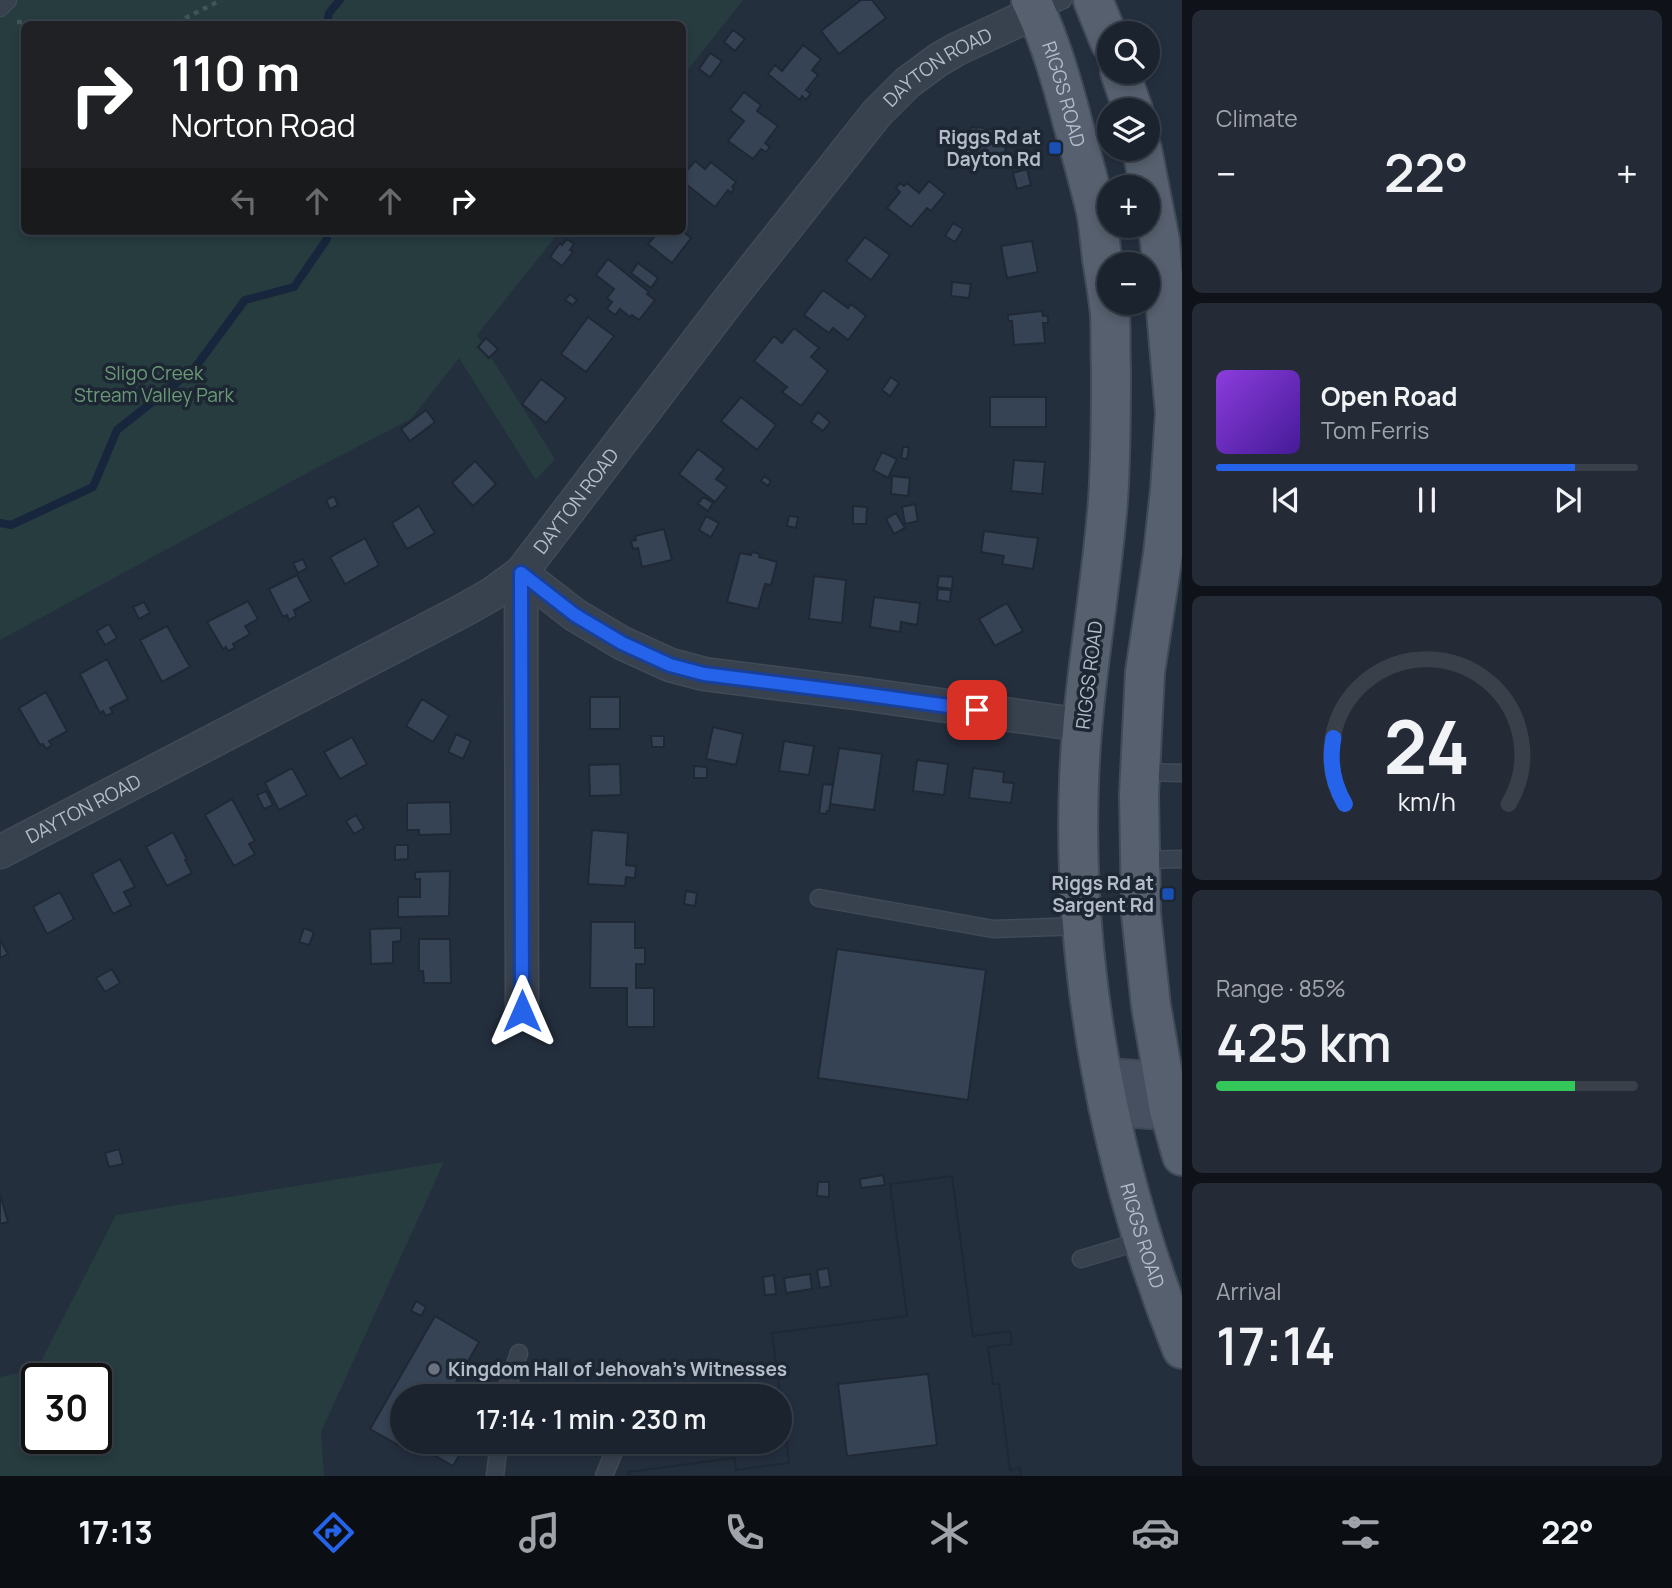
<!DOCTYPE html>
<html lang="en">
<head>
<meta charset="utf-8">
<style>
  body { margin:0; font-family:Manrope,sans-serif; background:#242b36; color:#f1f3f6; height:100vh; display:flex; flex-direction:column; font-size:26px; white-space:nowrap }
  * { box-sizing:border-box; margin:0 }
  p { font-size:23px; color:#a0a4aa }
  .icon { flex:none; width:38px; height:38px; fill:none; stroke:currentColor; stroke-width:2; stroke-linecap:round; stroke-linejoin:round }
  .map { position:relative; flex:1; overflow:hidden }
  .details { display:flex; flex-direction:column; gap:10px; padding:10px; background:#0f1319; width:490px }
  .details>* { flex:none }
  .banner { position:absolute; left:21px; top:21px; width:665px; height:214px; border-radius:10px; box-shadow:0 4px 10px #0003,0 0 0 2px #39404a; background:#202124; color:#fff; overflow:hidden }
  .fabs { position:absolute; left:1097px; top:21px; display:grid; gap:14px }
  .fabs a { display:grid; place-items:center; width:63px; height:63px; border-radius:50%; background:#1b232e; box-shadow:0 4px 10px #0003,0 0 0 2px #39404a; font-size:35px }
  .speed { position:absolute; left:21px; top:1363px; display:flex; gap:14px; font-size:35px; font-weight:700; text-align:center }
  .speed>* { display:grid; place-content:center; width:91px; height:91px; border-radius:50%; background:#1b232e; box-shadow:0 4px 10px #0003,0 0 0 2px #39404a; line-height:1 }
  .speed .limit { border:4px solid #111; border-radius:10px; background:#fff; color:#111 }
  .pin { position:absolute; display:grid; place-items:center; width:60px; height:60px; color:#fff; margin:-30px; border-radius:14px; box-shadow:0 4px 10px #0006 }
  .me { position:absolute; width:77px; margin:-38px; rotate:0deg; stroke-linejoin:round; filter:drop-shadow(0 0 5px #0008) }
  .turn { display:flex; align-items:center; gap:24px; height:147px; padding:0 35px; font-size:32px }
  .turn .icon { width:91px; height:91px; stroke-width:2.5 }
  .turn b { display:block; font-size:49px; line-height:60px }
  .lanes { display:flex; align-items:center; height:66px; padding:0 35px; background:#0003; justify-content:center; gap:35px; direction:ltr }
  .lanes .off { opacity:.35 }
  .big { font-size:52px; font-weight:600; line-height:1.1 }
  .details .tile { flex:1; display:flex; flex-direction:column; justify-content:center; gap:10px; min-width:0; padding:0 24px; border-radius:10px; background:#242b36 }
  .details .dial { align-items:center; gap:0 }
  .dial svg { height:182px; overflow:visible; fill:none; stroke:#39404a; stroke-width:7; stroke-linecap:round; text-anchor:middle }
  .dial text { fill:#f1f3f6; stroke:none }
  .song { display:flex; align-items:center; gap:21px }
  .cover { width:84px; height:84px; border-radius:10px; background:linear-gradient(135deg,hsl(270 70% 55%),hsl(260 70% 35%)) }
  .played { height:7px; border-radius:4px; background:linear-gradient(90deg,#2563eb 85%,#39404a 85%) }
  .keys { display:flex; justify-content:space-around; direction:ltr }
  .heat { display:flex; justify-content:space-between; align-items:center; font-size:38px; direction:ltr }
  .charge { height:10px; border-radius:5px; background:linear-gradient(90deg,#34c759 85%,#39404a 0) }
  .trip { position:absolute; left:390px; top:1384px; width:402px; height:70px; border-radius:35px; background:#1b232e; box-shadow:0 4px 10px #0003,0 0 0 2px #39404a; font-weight:600; line-height:70px; text-align:center }
  .tabs { display:flex; height:112px; justify-content:space-around; align-items:center; background:#0b0e12; color:#a0a4aa }
  .tabs .icon { width:49px; height:49px }
  .tabs .current { color:#2563eb }
  .tabs b { font-size:32px; color:#f1f3f6 }
  main { display:flex; flex:1; min-height:0 }
  .map>svg:first-child { display:block }
  .green { fill:#263c3f; fill-rule:evenodd }
  .lines { fill:none; stroke-linecap:round; stroke-linejoin:round }
  .stream { stroke:#17263c; stroke-width:8 }
  .building { fill:#364354; stroke:#1f2835; stroke-width:2; fill-rule:evenodd }
  .service-casing { stroke:#414a57; stroke-width:19 }
  .minor-casing { stroke:#414a57; stroke-width:35 }
  .secondary-casing { stroke:#414a57; stroke-width:42 }
  .primary-casing { stroke:#414a57; stroke-width:42 }
  .path { stroke:#3f5557; stroke-width:4.5; stroke-dasharray:5 5; stroke-linecap:butt }
  .service { stroke:#38414e; stroke-width:16 }
  .minor { stroke:#38414e; stroke-width:32 }
  .secondary { stroke:#465061; stroke-width:38 }
  .primary { stroke:#56606e; stroke-width:38 }
  .route-casing { stroke:#184099; stroke-width:18 }
  .route { stroke:#2563eb; stroke-width:12 }
  .transit-dot { fill:#1a4fb4; stroke:#1d2633; stroke-width:2.5 }
  .worship-dot { fill:#6b7280; stroke:#1d2633; stroke-width:2.5 }
  .labels { text-anchor:middle; stroke-width:7; stroke-linejoin:round; paint-order:stroke }
  .street-label { font-size:19px; fill:#b4bcc9; stroke:#1d2633 }
  .poi-label { font-size:19px; font-weight:bold; fill:#b4bcc9; stroke:#1d2633; text-anchor:end }
  .park-label { font-size:19px; fill:#6b9a76; stroke:#1d2633 }
</style>
</head>
<body>
<main>
<div class="map">
<svg width="1182" height="1476" viewBox="0 0 1182 1476">
  <rect width="100%" height="100%" fill="#242f3e"/>
  <path class="green" d="M 0,0 L 743,0 L 683,76 L 682,24 L 24,24 L 24,231 L 560,231 L 477,335 L 555,459 L 536,480 L 459,358 L 411,419 L 309,472 L 0,640 Z
    M 444,1162 L 321,1432 L 324,1476 L 0,1476 L 0,1377 L 37,1369 L 116,1215 ZM 96,1379 L 96,1438 L 37,1438 L 37,1379 Z"/>
  <g class="lines">
    <path class="stream" d="M 327,24 L 329,13 L 340,0
      M 0,523 L 11,525 L 93,487 L 117,430 L 194,369 L 245,300 L 294,287 L 327,239 L 326,231"/>
  </g>
  <path class="building" d="M 861,0 L 872,0 L 886,18 L 839,54 L 821,31 Z
    M 733,30 L 745,39 L 735,51 L 724,42 Z
    M 803,45 L 821,59 L 812,70 L 818,75 L 806,90 L 811,94 L 806,100 L 802,96 L 800,100 L 768,74 L 775,65 L 782,71 Z
    M 710,53 L 722,61 L 710,77 L 699,69 Z
    M 744,92 L 761,105 L 757,111 L 778,126 L 765,143 L 770,147 L 766,152 L 761,149 L 753,159 L 728,141 L 744,121 L 730,110 Z
    M 971,127 L 977,128 L 978,127 L 1009,133 L 1002,165 L 965,157 Z
    M 695,161 L 705,169 L 711,162 L 736,182 L 732,187 L 734,189 L 731,193 L 728,190 L 715,207 L 682,181 L 682,176 Z
    M 1027,169 L 1031,185 L 1017,189 L 1013,173 Z
    M 929,181 L 945,194 L 931,211 L 927,208 L 911,227 L 887,208 L 900,192 L 896,188 L 900,183 L 904,186 L 907,183 L 919,193 Z
    M 953,223 L 963,229 L 955,242 L 945,236 Z
    M 659,231 L 682,231 L 691,238 L 672,263 L 648,244 Z
    M 865,237 L 890,255 L 871,280 L 846,261 Z
    M 567,239 L 574,244 L 570,250 L 573,252 L 562,266 L 550,257 L 560,243 L 562,245 Z
    M 1032,241 L 1038,272 L 1007,278 L 1001,246 Z
    M 608,259 L 649,292 L 647,294 L 655,300 L 639,320 L 632,315 L 630,317 L 620,309 L 615,315 L 607,309 L 612,302 L 607,298 L 614,289 L 596,275 Z
    M 638,263 L 658,278 L 651,288 L 631,273 Z
    M 952,282 L 971,284 L 969,298 L 951,296 Z
    M 823,290 L 848,308 L 851,304 L 866,316 L 848,340 L 833,328 L 829,333 L 804,315 Z
    M 570,294 L 577,300 L 573,305 L 565,300 Z
    M 1042,311 L 1043,316 L 1048,316 L 1048,323 L 1043,323 L 1045,343 L 1014,345 L 1012,321 L 1008,321 L 1008,315 Z
    M 588,317 L 614,336 L 586,372 L 561,354 Z
    M 794,328 L 819,348 L 811,357 L 828,371 L 801,406 L 782,392 L 787,387 L 754,361 L 774,336 L 782,343 Z
    M 486,338 L 498,349 L 489,358 L 478,347 Z
    M 891,377 L 899,383 L 890,396 L 882,390 Z
    M 541,379 L 566,398 L 546,423 L 522,404 Z
    M 741,397 L 776,425 L 757,450 L 721,421 Z
    M 990,397 L 1046,397 L 1046,427 L 990,427 Z
    M 426,410 L 435,422 L 410,441 L 401,429 Z
    M 818,412 L 830,422 L 823,431 L 811,422 Z
    M 903,447 L 909,447 L 907,459 L 901,458 Z
    M 698,449 L 724,469 L 716,479 L 727,487 L 715,502 L 679,474 Z
    M 882,452 L 897,459 L 888,478 L 873,470 Z
    M 1014,460 L 1045,462 L 1042,494 L 1011,491 Z
    M 475,461 L 496,484 L 473,506 L 452,483 Z
    M 764,476 L 771,481 L 768,486 L 761,481 Z
    M 892,476 L 910,478 L 908,496 L 891,494 Z
    M 334,496 L 338,505 L 330,509 L 326,500 Z
    M 703,497 L 713,503 L 708,511 L 698,504 Z
    M 915,504 L 918,521 L 905,524 L 902,507 Z
    M 419,506 L 435,533 L 407,549 L 392,523 Z
    M 853,506 L 867,507 L 866,524 L 853,524 Z
    M 896,513 L 905,528 L 894,534 L 886,519 Z
    M 706,516 L 719,523 L 711,537 L 699,530 Z
    M 789,516 L 798,517 L 796,528 L 787,526 Z
    M 664,529 L 672,560 L 642,567 L 638,548 L 633,549 L 631,541 L 636,540 L 635,536 Z
    M 984,531 L 1038,538 L 1033,569 L 1002,564 L 1004,556 L 981,552 Z
    M 365,538 L 379,565 L 345,584 L 330,557 Z
    M 752,552 L 760,554 L 759,557 L 777,562 L 771,585 L 765,584 L 758,609 L 727,602 L 740,553 L 751,555 Z
    M 303,559 L 307,568 L 298,573 L 293,563 Z
    M 297,575 L 311,601 L 294,610 L 296,616 L 289,620 L 287,615 L 283,617 L 269,589 Z
    M 814,576 L 846,580 L 842,623 L 809,619 Z
    M 939,576 L 953,577 L 952,589 L 937,587 Z
    M 938,589 L 951,590 L 950,602 L 937,600 Z
    M 874,597 L 920,603 L 917,625 L 901,622 L 900,632 L 870,627 Z
    M 248,601 L 258,619 L 245,626 L 250,634 L 233,644 L 235,648 L 228,651 L 226,647 L 223,649 L 207,622 Z
    M 144,602 L 150,613 L 139,619 L 133,607 Z
    M 1007,603 L 1023,631 L 995,646 L 979,619 Z
    M 109,624 L 117,638 L 105,645 L 97,631 Z
    M 167,626 L 190,667 L 162,682 L 140,640 Z
    M 107,659 L 128,699 L 110,708 L 113,713 L 106,716 L 103,711 L 100,713 L 80,674 Z
    M 46,692 L 67,731 L 49,741 L 52,745 L 46,749 L 43,744 L 40,745 L 19,708 Z
    M 590,697 L 620,697 L 620,729 L 590,729 Z
    M 422,699 L 449,716 L 433,742 L 406,726 Z
    M 713,727 L 743,734 L 736,765 L 706,759 Z
    M 456,734 L 471,741 L 463,759 L 448,752 Z
    M 651,736 L 664,736 L 664,747 L 652,747 Z
    M 352,737 L 367,764 L 340,779 L 324,752 Z
    M 784,741 L 814,746 L 809,775 L 779,771 Z
    M 839,748 L 882,754 L 874,810 L 830,804 Z
    M 917,760 L 948,764 L 944,795 L 913,791 Z
    M 620,764 L 621,795 L 590,796 L 589,765 Z
    M 694,766 L 707,767 L 707,778 L 694,778 Z
    M 292,768 L 307,795 L 279,810 L 265,783 Z
    M 973,768 L 1004,772 L 1003,782 L 1014,783 L 1011,803 L 969,798 Z
    M 823,784 L 833,785 L 829,811 L 827,811 L 826,814 L 819,813 Z
    M 266,791 L 273,805 L 264,809 L 257,795 Z
    M 232,799 L 255,841 L 249,844 L 255,854 L 234,866 L 205,815 Z
    M 450,802 L 451,834 L 419,835 L 419,830 L 407,830 L 407,803 Z
    M 356,815 L 364,828 L 354,834 L 346,821 Z
    M 592,830 L 628,833 L 626,865 L 636,866 L 635,878 L 626,877 L 625,886 L 588,884 Z
    M 173,832 L 187,859 L 185,860 L 192,873 L 167,886 L 146,847 Z
    M 395,845 L 408,845 L 408,859 L 395,860 Z
    M 120,859 L 135,887 L 124,892 L 131,905 L 113,914 L 92,874 Z
    M 450,871 L 449,916 L 398,917 L 398,897 L 420,897 L 420,879 L 415,879 L 415,872 Z
    M 686,891 L 697,893 L 695,906 L 684,904 Z
    M 60,892 L 74,919 L 47,934 L 33,907 Z
    M 591,922 L 635,922 L 635,948 L 645,948 L 645,964 L 636,964 L 636,988 L 654,988 L 654,1027 L 627,1027 L 627,988 L 590,988 Z
    M 304,928 L 314,932 L 309,945 L 299,942 Z
    M 401,928 L 401,941 L 393,942 L 393,963 L 371,964 L 370,929 Z
    M 419,939 L 450,939 L 451,983 L 424,983 L 423,971 L 419,971 Z
    M 0,940 L 8,954 L 0,958 Z
    M 837,949 L 986,970 L 968,1100 L 818,1078 Z
    M 112,969 L 120,983 L 105,992 L 96,978 Z
    M 119,1149 L 123,1164 L 109,1167 L 105,1153 Z
    M 883,1175 L 885,1185 L 861,1188 L 860,1179 Z
    M 952,1176 L 973,1336 L 1010,1331 L 1012,1344 L 988,1347 L 993,1384 L 999,1384 L 1010,1470 L 1020,1468 L 1021,1476 L 629,1476 L 628,1472 L 735,1458 L 736,1470 L 789,1463 L 772,1333 L 907,1316 L 890,1184 ZM 928,1374 L 937,1445 L 847,1456 L 838,1384 Z
    M 952,1176 L 973,1336 L 1010,1331 L 1012,1344 L 988,1347 L 993,1384 L 999,1384 L 1010,1470 L 1020,1468 L 1021,1476 L 629,1476 L 628,1472 L 735,1458 L 736,1470 L 789,1463 L 772,1333 L 907,1316 L 890,1184 Z
    M 818,1182 L 829,1182 L 829,1197 L 817,1196 Z
    M 0,1194 L 8,1222 L 0,1224 Z
    M 828,1268 L 831,1286 L 820,1288 L 817,1270 Z
    M 810,1274 L 812,1289 L 786,1293 L 784,1278 Z
    M 774,1275 L 776,1294 L 765,1295 L 763,1277 Z
    M 416,1301 L 426,1307 L 421,1316 L 411,1311 Z
    M 435,1316 L 479,1342 L 448,1396 L 402,1396 L 402,1442 L 467,1442 L 453,1466 L 420,1447 L 416,1455 L 370,1429 Z"/>
  <g class="lines">
    <g class="service-casing">
      <path id="service" d="M 0,8 L 8,0
        M 1036,12 L 1063,0
        M 1140,772 L 1182,773
        M 1140,860 L 1182,859
        M 819,898 L 993,929 L 1083,926
        M 1081,1259 L 1144,1240
        M 506,1396 L 507,1387 L 519,1353
        M 495,1476 L 499,1442
        M 604,1476 L 618,1442"/>
    </g>
    <g class="minor-casing">
      <g id="minor">
        <path d="M 521,573 L 575,615 L 622,643 L 670,665 L 704,674 L 855,693 L 1082,725"/>
        <path d="M 521,573 L 522,1011"/>
        <path id="s1" d="M 0,852 L 464,610 L 492,594 L 521,573 L 732,296 L 877,113 L 907,83 L 938,60 L 957,49 L 1036,12"/>
      </g>
    </g>
    <g class="secondary-casing">
      <path id="secondary" d="M 1104,1078 L 1182,1083
        M 1108,1106 L 1182,1111"/>
    </g>
    <g class="primary-casing">
      <g id="primary">
        <path id="s2" d="M 1031,0 C 1050,40 1062,82 1073,124 C 1081,153 1089,182 1096,211 C 1099,226 1100,243 1102,259 C 1105,277 1108,295 1110,314 C 1111,332 1110,350 1111,369 C 1111,413 1111,456 1108,500 C 1101,594 1082,687 1079,782 C 1072,972 1111,1173 1182,1349"/>
        <path d="M 1093,0 L 1110,42"/>
        <path d="M 1120,72 L 1133,110"/>
        <path d="M 1142,149 L 1160,241 L 1175,413 L 1170,490 L 1163,554 L 1145,672 L 1139,794 L 1141,914 L 1151,1006 L 1169,1110 L 1182,1156"/>
      </g>
    </g>
    <path class="path" d="M 17,22 L 124,24
      M 136,24 L 178,22 L 221,0"/>
    <use href="#service" class="service"/>
    <use href="#minor" class="minor"/>
    <use href="#secondary" class="secondary"/>
    <use href="#primary" class="primary"/>
  </g>
  <g class="lines">
    <g class="route-casing">
      <path id="route" d="M 522,1011 L 521,573 L 575,615 L 622,643 L 670,665 L 704,674 L 855,693 L 977,710"/>
    </g>
    <use href="#route" class="route"/>
  </g>
  <g class="transit-dot">
    <rect x="1048" y="141" width="14" height="14" rx="3.5"/>
    <rect x="1161" y="887" width="14" height="14" rx="3.5"/>
  </g>
  <circle class="worship-dot" cx="434" cy="1369" r="7"/>
  <g class="labels">
    <g class="street-label">
      <text dy="7" stroke="none"><textPath href="#s1" startOffset="1250">DAYTON ROAD</textPath></text>
      <text dy="7" stroke="none"><textPath href="#s2" startOffset="100">RIGGS ROAD</textPath></text>
      <text dy="7" stroke="none"><textPath href="#s1" startOffset="682">DAYTON ROAD</textPath></text>
      <text transform="translate(1089 675) rotate(-83)" y="7">RIGGS ROAD</text>
      <text dy="7" stroke="none"><textPath href="#s1" startOffset="94">DAYTON ROAD</textPath></text>
      <text dy="7" stroke="none"><textPath href="#s2" startOffset="1255">RIGGS ROAD</textPath></text>
    </g>
    <g class="poi-label">
      <text x="1041" y="144">Riggs Rd at<tspan x="1041" dy="22">Dayton Rd</tspan></text>
      <text x="1154" y="890">Riggs Rd at<tspan x="1154" dy="22">Sargent Rd</tspan></text>
      <text x="448" y="1376" text-anchor="start">Kingdom Hall of Jehovah’s Witnesses</text>
    </g>
    <g class="park-label">
      <text x="154" y="380">Sligo Creek<tspan x="154" dy="22">Stream Valley Park</tspan></text>
    </g>
  </g>
</svg>
<div class="fabs">
<a><svg class="icon" aria-label="search" viewBox="0 0 24 24"><circle cx="10" cy="10" r="6"/><path d="M15 15l6 6"/></svg></a>
<a><svg class="icon" aria-label="layers" viewBox="0 0 24 24"><path d="M12 4l9 5-9 5-9-5zM3 14l9 5 9-5"/></svg></a>
<a>+</a>
<a>−</a>
</div>
<div class="speed"><div class="limit">30</div></div>
<div class="pin" style="left:977px;top:710px;background:#d93025"><svg class="icon" aria-label="arrive" viewBox="0 0 24 24"><path d="M6 21V4h12l-3 4 3 4H6"/></svg></div>
<svg class="me" style="left:522px;top:1011px" viewBox="-20 -20 40 40"><path d="M0-17L14 15 0 8-14 15z" fill="#2563eb" stroke="#fff" stroke-width="4"/></svg>
<div class="trip">17:14 · 1 min · 230 m</div>
<div class="banner">
<div class="turn"><svg class="icon" aria-label="right" viewBox="0 0 24 24"><path d="M7 20v-9h11M14 6l5 5-5 5"/></svg><div><b>110 m</b>Norton Road</div></div>
<div class="lanes"><svg class="icon off" aria-label="left" viewBox="0 0 24 24"><path d="M17 20v-9H6M10 6l-5 5 5 5"/></svg><svg class="icon off" aria-label="ahead" viewBox="0 0 24 24"><path d="M12 20V5M6 11l6-6 6 6"/></svg><svg class="icon off" aria-label="ahead" viewBox="0 0 24 24"><path d="M12 20V5M6 11l6-6 6 6"/></svg><svg class="icon" aria-label="right" viewBox="0 0 24 24"><path d="M7 20v-9h11M14 6l5 5-5 5"/></svg></div>
</div>
</div>
<section class="details">
<div class="tile"><p>Climate</p>
<div class="heat"><a>−</a><b class="big">22°</b><a>+</a></div>
</div>
<div class="tile">
<div class="song"><i class="cover"></i><div><b>Open Road</b><p>Tom Ferris</p></div></div>
<div class="played"></div>
<div class="keys"><svg class="icon" aria-label="previous" viewBox="0 0 24 24"><path d="M18 5L8 12l10 7zM5 5v14"/></svg><svg class="icon" aria-label="pause" viewBox="0 0 24 24"><path d="M8 5v14M16 5v14"/></svg><svg class="icon" aria-label="next" viewBox="0 0 24 24"><path d="M6 5l10 7-10 7zM19 5v14"/></svg></div>
</div>
<div class="tile dial"><svg viewBox="0 0 100 80">
<path d="M14 69A42 42 0 1 1 86 69"/>
<path d="M14 69A42 42 0 0 1 9 40" stroke="#2563eb"/>
<text x="50" y="56" font-size="32" font-weight="700">24</text>
<text x="50" y="72" font-size="11">km/h</text>
</svg></div>
<div class="tile"><p>Range · 85%</p><b class="big">425 km</b><div class="charge"></div></div>
<div class="tile"><p>Arrival</p><b class="big">17:14</b></div>
</section>
</main>
<nav class="tabs">
<b>17:13</b>
<svg class="icon current" aria-label="directions" viewBox="0 0 24 24"><path d="M12 3l9 9-9 9-9-9zM9 14v-3h6M13 9l2 2-2 2"/></svg>
<svg class="icon" aria-label="music" viewBox="0 0 24 24"><path d="M9 18V5l10-2v13"/><circle cx="6" cy="18" r="3"/><circle cx="16" cy="16" r="3"/></svg>
<svg class="icon" aria-label="phone" viewBox="0 0 24 24"><path d="M5 4h4l2 5-3 2q2 4 5 5l2-3 5 2v4C11 20 4 13 5 4z"/></svg>
<svg class="icon" aria-label="climate" viewBox="0 0 24 24"><path d="M12 3v18M4 7l16 10M4 17L20 7"/></svg>
<svg class="icon" aria-label="car" viewBox="0 0 24 24"><path d="M5 17H2v-5l4-1 3-4h7l3 4 3 1v5h-3M9 17h6M6 11h13"/><circle cx="7" cy="17" r="2"/><circle cx="17" cy="17" r="2"/></svg>
<svg class="icon" aria-label="filters" viewBox="0 0 24 24"><path d="M4 7h16M4 17h16"/><circle cx="9" cy="7" r="2"/><circle cx="15" cy="17" r="2"/></svg>
<b>22°</b>
</nav>
</body>
</html>
